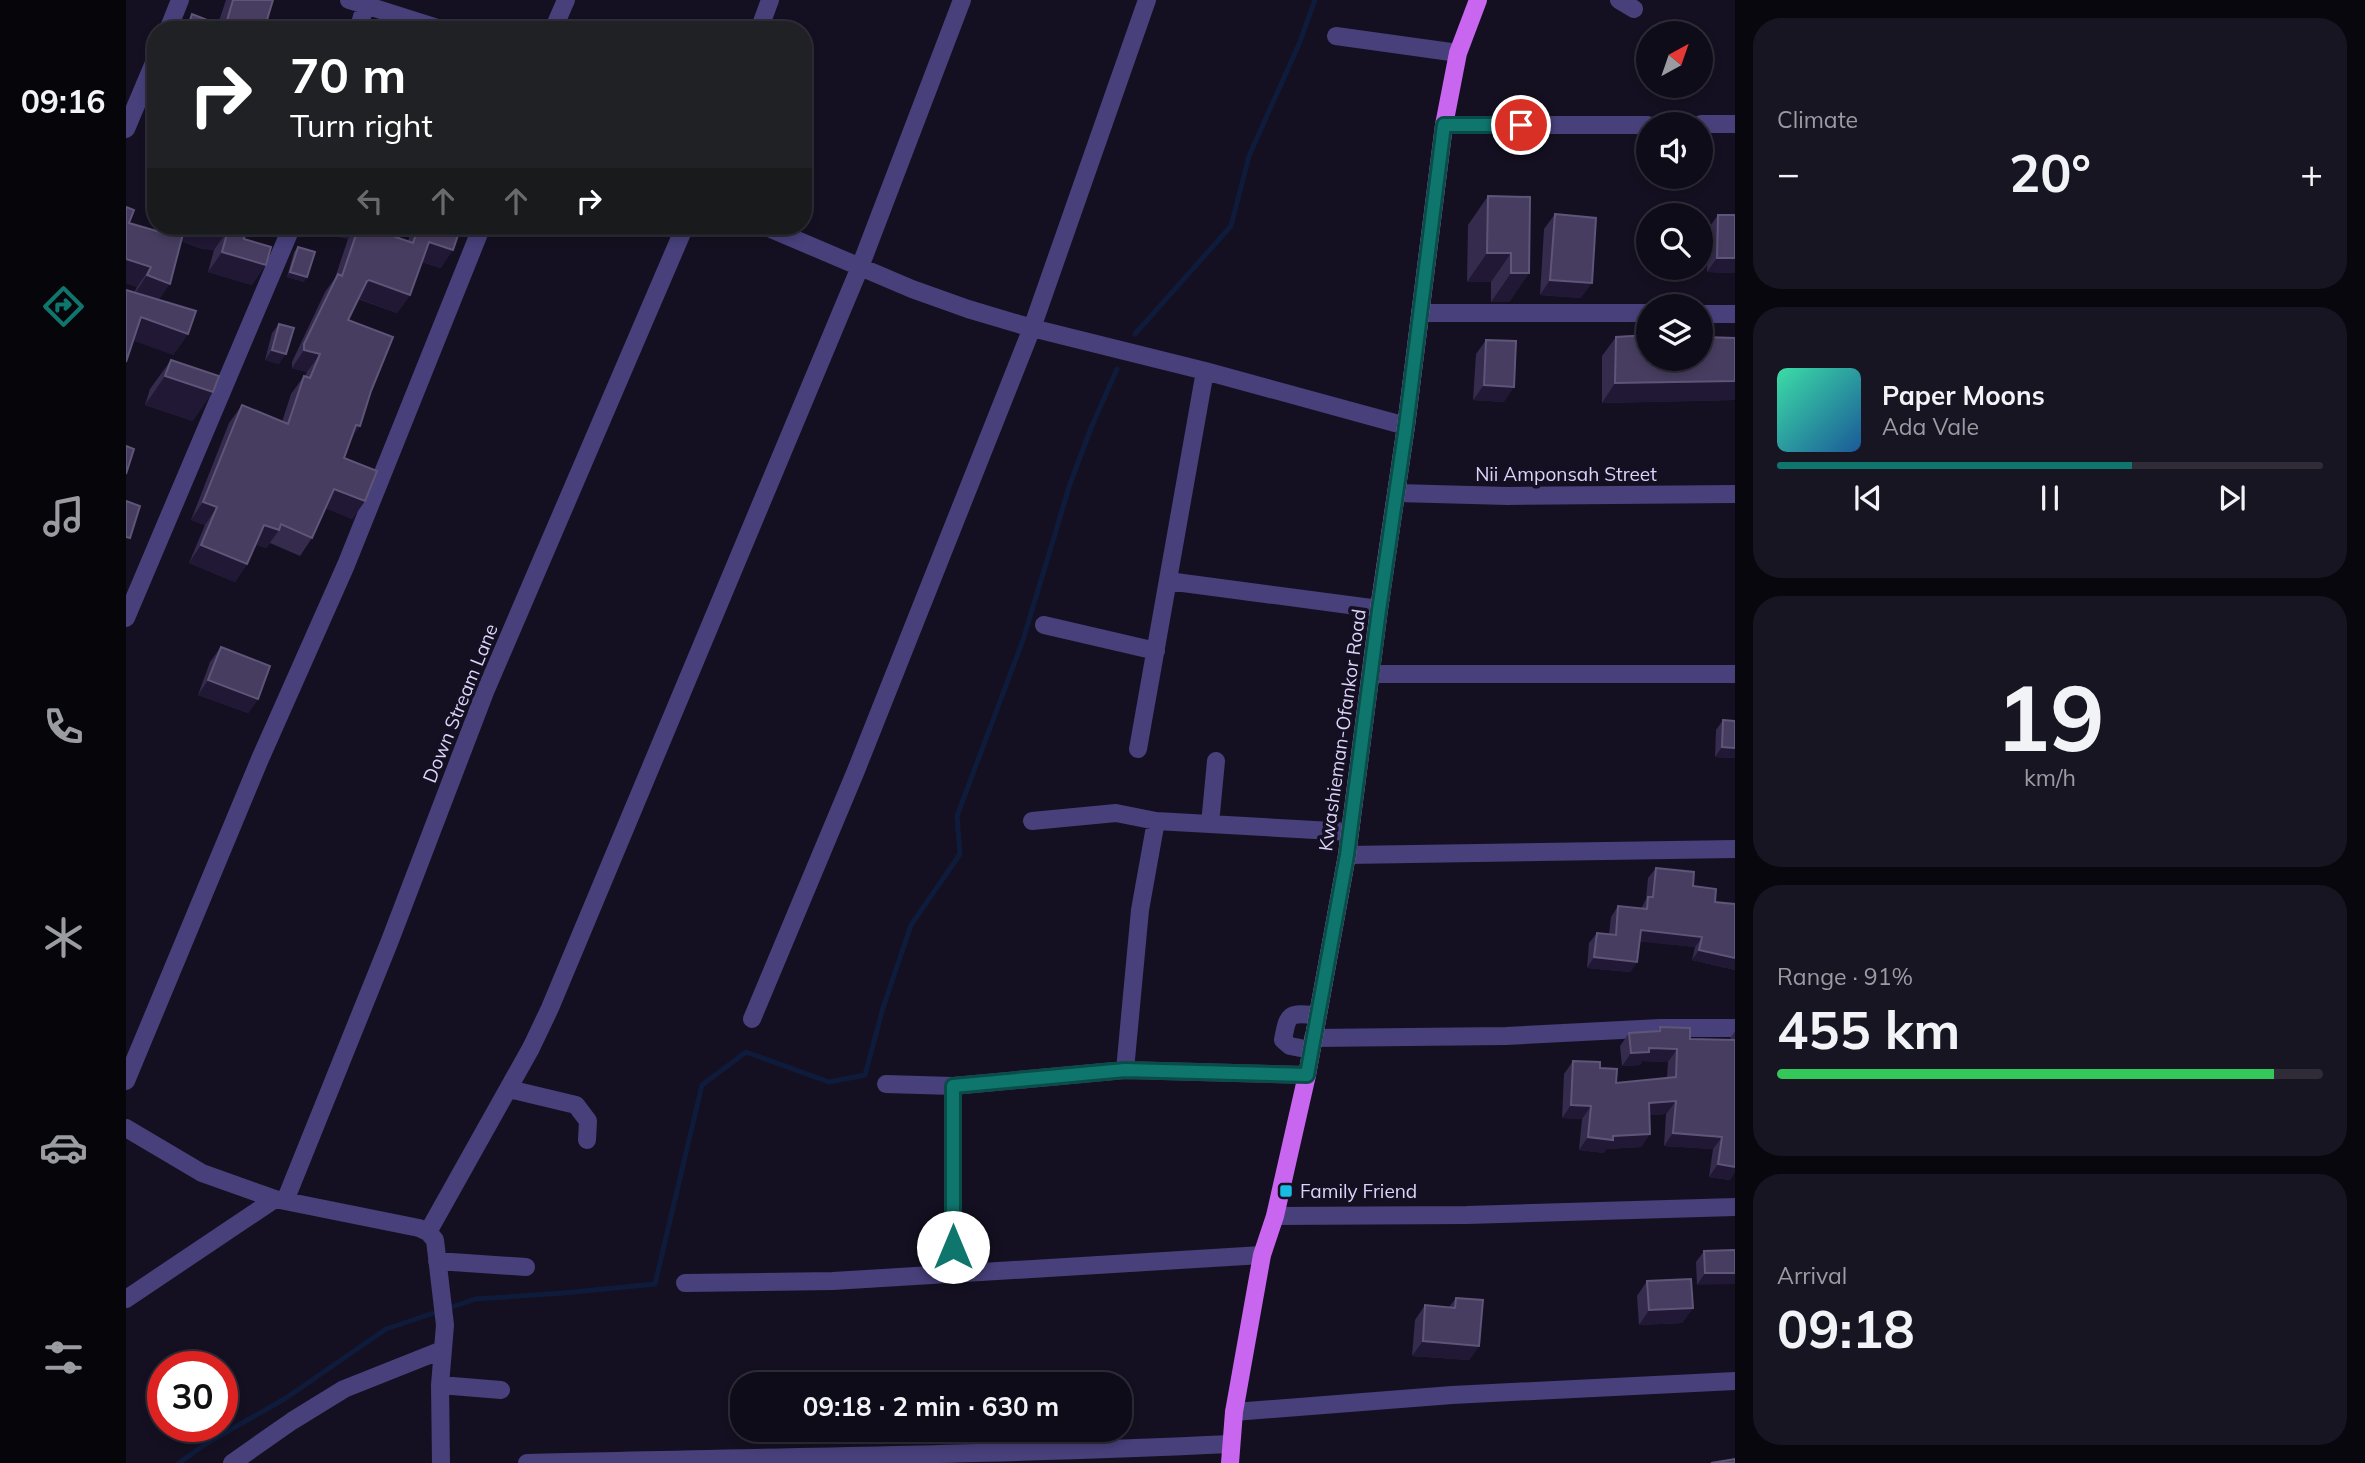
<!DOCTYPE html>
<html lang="en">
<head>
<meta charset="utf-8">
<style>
  body { margin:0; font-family:Mulish,sans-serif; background:#181522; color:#f1f3f6; height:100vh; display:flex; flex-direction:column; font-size:26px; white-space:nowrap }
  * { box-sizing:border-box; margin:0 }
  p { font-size:23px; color:#9b9ba2 }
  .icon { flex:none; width:38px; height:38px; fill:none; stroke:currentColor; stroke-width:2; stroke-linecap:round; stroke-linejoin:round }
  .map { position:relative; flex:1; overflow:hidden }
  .sheet { display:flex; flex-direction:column; gap:18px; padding:18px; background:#08070e; width:630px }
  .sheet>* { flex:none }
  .hud { position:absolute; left:21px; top:21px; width:665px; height:214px; border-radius:28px; box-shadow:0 4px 10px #0003,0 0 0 2px #2f2c38; background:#202124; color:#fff; overflow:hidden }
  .needle { width:46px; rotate:40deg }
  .fabs { position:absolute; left:1510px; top:21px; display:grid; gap:14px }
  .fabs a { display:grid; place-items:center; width:77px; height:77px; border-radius:50%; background:#0f0c19; box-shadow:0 4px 10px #0003,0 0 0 2px #2f2c38; font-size:35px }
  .speed { position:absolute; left:21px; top:1351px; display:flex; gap:14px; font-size:35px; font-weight:700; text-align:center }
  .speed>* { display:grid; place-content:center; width:91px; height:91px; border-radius:50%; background:#0f0c19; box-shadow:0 4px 10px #0003,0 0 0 2px #2f2c38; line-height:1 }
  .speed .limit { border:10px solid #d22; background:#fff; color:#111 }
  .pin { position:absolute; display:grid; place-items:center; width:60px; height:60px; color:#fff; margin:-30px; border:4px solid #fff; border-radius:50%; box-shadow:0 2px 7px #0007 }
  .me { position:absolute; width:77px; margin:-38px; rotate:0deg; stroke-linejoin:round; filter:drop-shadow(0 0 5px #0008) }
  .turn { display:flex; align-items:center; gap:24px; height:147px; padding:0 28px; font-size:32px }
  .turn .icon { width:91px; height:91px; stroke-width:2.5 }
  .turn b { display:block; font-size:49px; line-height:60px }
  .lanes { display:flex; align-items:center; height:66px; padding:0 28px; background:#0003; justify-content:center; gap:35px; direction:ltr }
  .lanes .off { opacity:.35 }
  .big { font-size:52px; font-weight:700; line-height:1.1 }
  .sheet .tile { flex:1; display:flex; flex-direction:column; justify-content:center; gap:10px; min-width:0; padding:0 24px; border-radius:28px; background:#181522 }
  .sheet .dial { align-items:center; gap:0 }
  .dial b { font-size:91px; line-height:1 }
  .song { display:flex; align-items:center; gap:21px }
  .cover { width:84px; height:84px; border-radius:10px; background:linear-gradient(135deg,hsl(160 70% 55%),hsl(210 70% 35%)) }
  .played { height:7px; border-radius:4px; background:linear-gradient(90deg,#0f766e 65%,#2f2c38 65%) }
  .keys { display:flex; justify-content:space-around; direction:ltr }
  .heat { display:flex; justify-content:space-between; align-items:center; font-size:38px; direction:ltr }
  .charge { height:10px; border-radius:5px; background:linear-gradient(90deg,#34c759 91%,#2f2c38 0) }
  .trip { position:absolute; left:604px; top:1372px; width:402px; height:70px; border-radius:28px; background:#0f0c19; box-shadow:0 4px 10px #0003,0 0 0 2px #2f2c38; font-weight:700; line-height:70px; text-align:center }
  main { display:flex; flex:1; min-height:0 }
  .dock { display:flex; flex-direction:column; width:126px; justify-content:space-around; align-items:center; background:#06050a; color:#9b9ba2 }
  .dock .icon { width:49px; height:49px }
  .dock .on { color:#0f766e }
  .dock b { font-size:32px; color:#f1f3f6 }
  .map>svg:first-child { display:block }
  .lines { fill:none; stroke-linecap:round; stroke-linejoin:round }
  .stream { stroke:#0f1b3b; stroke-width:5 }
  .minor { stroke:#47407b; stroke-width:18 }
  .major { stroke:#c866ef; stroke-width:18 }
  .wall { fill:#352b4d }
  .shaded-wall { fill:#201834 }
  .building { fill:#473d60; stroke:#5e5578; stroke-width:2 }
  .route-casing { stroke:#0a4d48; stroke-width:18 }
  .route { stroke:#0f766e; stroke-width:12 }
  .poi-dot { fill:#18bce3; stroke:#141021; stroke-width:2.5 }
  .labels { text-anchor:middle; stroke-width:7; stroke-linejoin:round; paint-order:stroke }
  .street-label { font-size:19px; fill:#dcd4fb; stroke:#141021 }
  .poi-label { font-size:19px; fill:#dcd4fb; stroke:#141021; text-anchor:start }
</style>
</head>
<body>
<main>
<nav class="dock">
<b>09:16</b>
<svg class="icon on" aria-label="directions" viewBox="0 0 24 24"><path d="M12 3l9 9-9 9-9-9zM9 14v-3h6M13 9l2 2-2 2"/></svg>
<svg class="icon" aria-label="music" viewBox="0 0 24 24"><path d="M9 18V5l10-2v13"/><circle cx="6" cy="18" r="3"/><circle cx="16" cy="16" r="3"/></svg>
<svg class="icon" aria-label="phone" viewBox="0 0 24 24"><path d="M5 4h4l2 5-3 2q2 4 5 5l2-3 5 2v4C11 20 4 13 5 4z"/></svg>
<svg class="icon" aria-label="climate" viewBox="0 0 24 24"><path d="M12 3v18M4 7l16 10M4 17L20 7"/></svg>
<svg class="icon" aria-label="car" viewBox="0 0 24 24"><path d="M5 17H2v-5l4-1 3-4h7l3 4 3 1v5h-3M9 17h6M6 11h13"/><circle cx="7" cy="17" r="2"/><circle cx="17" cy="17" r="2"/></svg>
<svg class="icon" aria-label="filters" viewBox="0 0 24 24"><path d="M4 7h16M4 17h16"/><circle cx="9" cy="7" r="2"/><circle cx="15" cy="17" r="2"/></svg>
</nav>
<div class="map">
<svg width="1609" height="1463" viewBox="0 0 1609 1463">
  <rect width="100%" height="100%" fill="#141021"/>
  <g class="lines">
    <path class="stream" d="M 1009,334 L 1105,226 L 1123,156 L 1173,44 L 1189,0
      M 53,1463 L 78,1445 L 160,1398 L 260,1329 L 349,1299 L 438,1293 L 529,1284 L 576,1085 L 620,1052 L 703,1082 L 739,1075 L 757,1008 L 785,925 L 834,854 L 831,816 L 897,640 L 944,484 L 965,428 L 991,369"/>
    <path class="minor" d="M 223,0 L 318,30
      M 1493,0 L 1508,9
      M 42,30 L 54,0
      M 232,30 L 241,0
      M 427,30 L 440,0
      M 633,30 L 644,0
      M 1210,36 L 1332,53
      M 1575,124 L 1609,124
      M 1318,125 L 1522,125
      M 0,129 L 30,58
      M 638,226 L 786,289 L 842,309 L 906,328 L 1079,371 L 1280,426
      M 1294,313 L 1522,313
      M 1575,314 L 1609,314
      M 1271,493 L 1382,496 L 1609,494
      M 1042,581 L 1253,609
      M 0,618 L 166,226
      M 918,625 L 1030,651
      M 1245,674 L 1609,674
      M 1012,749 L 1079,371
      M 906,821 L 990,813 L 1030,821 L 1224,832
      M 1084,824 L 1090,761
      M 1221,855 L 1609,849
      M 626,1019 L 729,773 L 906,328 L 1021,0
      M 1187,1038 L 1380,1036 L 1534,1028 L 1609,1028
      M 1185,1050 L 1164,1046 L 1157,1040 C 1162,1012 1163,1013 1191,1015
      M 999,1070 L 1014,910 L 1030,821
      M 0,1081 L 134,759 L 220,565 L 356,226
      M 760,1084 L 827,1086 L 999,1070 L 1181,1075
      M 383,1089 L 450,1105 L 462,1121 L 461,1140
      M 0,1128 L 76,1173 L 149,1199 L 293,1228 L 302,1232 L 309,1240 L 319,1325 L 314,1385 L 315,1463
      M 159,1201 L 263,943 L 359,692 L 559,226
      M 1149,1216 L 1341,1215 L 1609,1207
      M 302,1232 L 405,1048 L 424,1008 L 734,267 L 836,0
      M 311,1261 L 400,1267
      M 827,1274 L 827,1086
      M 559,1283 L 707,1281 L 1136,1255
      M 0,1299 L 149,1199
      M 314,1385 L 375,1390
      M 1108,1412 L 1326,1395 L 1609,1381
      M 106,1463 L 166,1421 L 218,1389 L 316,1350
      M 401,1463 C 636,1457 871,1455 1105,1444"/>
    <path class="major" d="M 1104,1463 L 1108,1412 L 1136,1255 L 1149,1216 L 1181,1075 L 1221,855 L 1253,609 L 1280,426 L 1318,125 L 1332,53 L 1352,0"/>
  </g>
  <path class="wall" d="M 100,0 L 147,0 L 140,23 L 168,30 L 56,30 L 66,14 L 92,24 Z
    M 1362,196 L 1403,273 L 1383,302 L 1365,302 L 1365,282 L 1341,282 L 1342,225 Z
    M 0,207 L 3,223 L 34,232 L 36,226 L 151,226 L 146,233 L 119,228 L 118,239 L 126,285 L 82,272 L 88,250 L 73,248 L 55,241 L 33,300 L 62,334 L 47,355 L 8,293 L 11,287 L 0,283 Z
    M 1429,214 L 1455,298 L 1414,295 L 1418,229 Z
    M 1592,215 L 1609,215 L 1609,273 L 1581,272 L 1582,229 Z
    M 191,226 L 265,226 L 261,234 L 282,241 L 287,226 L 335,226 L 315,268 L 296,262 L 284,295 L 271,313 L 232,299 L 222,320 L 245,391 L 234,426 L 224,440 L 218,458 L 239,501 L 226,519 L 200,508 L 186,538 L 174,556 L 144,543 L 140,548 L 129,544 L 121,564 L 109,582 L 63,563 L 79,525 L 65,520 L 103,423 L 116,405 L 156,422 L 165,394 L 178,376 L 179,376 L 181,372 L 166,368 L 166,362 L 199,292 L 209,278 L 222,239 L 190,232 Z
    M 172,247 L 178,282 L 161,277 L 168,252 Z
    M 153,324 L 153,364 L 139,360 L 146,333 Z
    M 1490,337 L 1520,346 L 1575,359 L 1575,344 L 1579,337 L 1609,338 L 1609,400 L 1476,403 L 1476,356 Z
    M 1360,340 L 1378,402 L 1347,400 L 1350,354 Z
    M 45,360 L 67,421 L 19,405 L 24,389 Z
    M 95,647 L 132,699 L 122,713 L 72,695 L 84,662 Z
    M 1597,720 L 1609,721 L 1609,758 L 1589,757 L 1590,730 Z
    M 1530,868 L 1567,886 L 1589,902 L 1609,904 L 1609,970 L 1566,960 L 1569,947 L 1514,941 L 1511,962 L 1504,972 L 1461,968 L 1463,943 L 1471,933 L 1483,934 L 1485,917 L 1492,906 L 1515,909 L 1520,899 L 1522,878 Z
    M 1534,1027 L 1564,1039 L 1603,1040 L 1609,1031 L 1609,1167 L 1604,1180 L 1583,1177 L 1587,1149 L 1538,1146 L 1540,1114 L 1523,1115 L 1524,1134 L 1515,1147 L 1480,1149 L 1478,1153 L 1453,1150 L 1456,1119 L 1436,1118 L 1438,1074 L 1447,1061 L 1474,1068 L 1490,1083 L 1541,1078 L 1542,1062 L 1516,1061 L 1514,1065 L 1496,1066 L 1494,1046 L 1503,1033 L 1531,1032 Z
    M 1609,1250 L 1571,1285 L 1570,1262 L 1578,1251 Z
    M 1521,1281 L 1567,1308 L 1556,1323 L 1513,1325 L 1511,1296 Z
    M 1330,1298 L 1353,1346 L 1343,1360 L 1286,1356 L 1289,1320 L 1299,1305 L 1323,1307 Z"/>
  <path class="shaded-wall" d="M 55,226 L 81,226 L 102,230 L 88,250 L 73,248 L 47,238 Z
    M 108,226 L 151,226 L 146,233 Z
    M 194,226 L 231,226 L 222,239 L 190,232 Z
    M 303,242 L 327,250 L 315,268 L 291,260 Z
    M 96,252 L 140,265 L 126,285 L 82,272 Z
    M 1361,253 L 1385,253 L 1365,282 L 1341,282 Z
    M 1591,258 L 1609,258 L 1609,273 L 1581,272 Z
    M 0,259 L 25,267 L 11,287 L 0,283 Z
    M 164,272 L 181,277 L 178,282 L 161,277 Z
    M 1385,273 L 1403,273 L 1383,302 L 1365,302 Z
    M 21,275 L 44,284 L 30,304 L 8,295 Z
    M 243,280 L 284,295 L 271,313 L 231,298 L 241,281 Z
    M 1424,280 L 1466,283 L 1455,298 L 1414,295 Z
    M 15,317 L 62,334 L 47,355 L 0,338 Z
    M 146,350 L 160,354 L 153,364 L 139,360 Z
    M 178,350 L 194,354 L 181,372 L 166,368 Z
    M 39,376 L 87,392 L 67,421 L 19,405 Z
    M 1609,381 L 1609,400 L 1476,403 L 1489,383 Z
    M 1358,385 L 1388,387 L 1378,402 L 1347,400 Z
    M 230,425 L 234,426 L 222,444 Z
    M 208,489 L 239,501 L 226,519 L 196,507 Z
    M 77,502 L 91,507 L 79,525 L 65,520 Z
    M 138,525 L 153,530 L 140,548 L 125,543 Z
    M 75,545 L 121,564 L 109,582 L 63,563 Z
    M 82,680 L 132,699 L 122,713 L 72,695 Z
    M 1596,747 L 1609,748 L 1609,758 L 1589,757 Z
    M 1515,930 L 1576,937 L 1569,947 L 1507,941 Z
    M 1573,950 L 1609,958 L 1609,970 L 1566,960 Z
    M 1468,957 L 1511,962 L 1504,972 L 1461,968 Z
    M 1523,1048 L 1551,1049 L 1542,1062 L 1516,1061 L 1514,1065 L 1496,1066 L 1505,1053 Z
    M 1550,1101 L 1540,1114 L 1514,1116 L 1523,1103 Z
    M 1445,1105 L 1465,1106 L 1456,1119 L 1436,1118 Z
    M 1547,1133 L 1596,1137 L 1587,1149 L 1538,1146 Z
    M 1524,1134 L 1515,1147 L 1480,1149 L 1478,1153 L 1453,1150 L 1462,1137 Z
    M 1592,1164 L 1609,1167 L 1609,1173 L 1604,1180 L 1583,1177 Z
    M 1579,1273 L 1609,1273 L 1609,1284 L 1571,1285 Z
    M 1567,1308 L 1556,1323 L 1513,1325 L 1523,1310 Z
    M 1297,1341 L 1353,1346 L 1343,1360 L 1286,1356 Z"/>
  <path class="building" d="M 107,0 L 147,0 L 140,23 L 168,30 L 61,30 L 66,14 L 99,27 Z
    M 313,22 L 337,30 L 311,30 Z
    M 1362,196 L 1404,197 L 1403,273 L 1385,273 L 1385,253 L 1361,253 Z
    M 0,207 L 8,210 L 3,223 L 41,234 L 43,226 L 59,226 L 44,284 L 21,275 L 25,267 L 0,259 Z
    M 1429,214 L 1470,218 L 1466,283 L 1424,280 Z
    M 1592,215 L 1609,215 L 1609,258 L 1591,258 Z
    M 81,226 L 120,226 L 118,239 L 145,247 L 140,265 L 96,252 L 102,230 L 87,228 Z
    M 233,226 L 265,226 L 261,234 L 287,243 L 293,226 L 335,226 L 327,250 L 303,242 L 284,295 L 243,280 L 241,281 L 222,320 L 267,337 L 245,391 L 234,426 L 230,425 L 218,458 L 251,471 L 239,501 L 208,489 L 186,538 L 155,524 L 153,530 L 138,525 L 121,564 L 75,545 L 91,507 L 77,502 L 116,405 L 162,424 L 178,376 L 184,378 L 194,354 L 178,350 L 178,344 L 212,274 L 216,276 Z
    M 172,247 L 189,252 L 181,277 L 164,272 Z
    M 0,290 L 70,311 L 62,334 L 15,317 L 0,362 Z
    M 153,324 L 168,328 L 160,354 L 146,350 Z
    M 1521,335 L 1520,346 L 1522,346 L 1522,359 L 1575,359 L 1575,348 L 1580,348 L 1579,337 L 1609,338 L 1609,381 L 1489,383 L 1490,337 Z
    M 1360,340 L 1390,341 L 1388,387 L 1358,385 Z
    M 45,360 L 93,376 L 87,392 L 39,376 Z
    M 0,446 L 8,449 L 0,474 Z
    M 0,501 L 14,506 L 4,538 L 0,537 Z
    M 95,647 L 144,666 L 132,699 L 82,680 Z
    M 1597,720 L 1609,721 L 1609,748 L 1596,747 Z
    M 1530,868 L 1568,872 L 1567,886 L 1590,889 L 1589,902 L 1609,904 L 1609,958 L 1573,950 L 1576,937 L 1515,930 L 1511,962 L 1468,957 L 1471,933 L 1490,935 L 1492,906 L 1521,909 L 1522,897 L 1527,897 Z
    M 1534,1027 L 1564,1028 L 1564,1039 L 1609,1040 L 1609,1167 L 1592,1164 L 1596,1137 L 1547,1133 L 1550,1101 L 1523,1103 L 1524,1134 L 1487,1136 L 1487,1140 L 1462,1137 L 1465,1106 L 1445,1105 L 1447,1061 L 1474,1062 L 1474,1068 L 1491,1069 L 1490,1083 L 1550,1077 L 1551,1049 L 1523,1048 L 1523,1052 L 1505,1053 L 1503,1033 L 1534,1031 Z
    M 1609,1250 L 1609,1273 L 1579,1273 L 1578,1251 Z
    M 1565,1279 L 1567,1308 L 1523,1310 L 1521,1281 Z
    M 1330,1298 L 1357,1300 L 1353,1346 L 1297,1341 L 1299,1305 L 1329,1308 Z
    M 1609,1459 L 1609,1463 L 1585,1463 Z"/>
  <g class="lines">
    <g class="route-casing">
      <path id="route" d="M 827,1247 L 827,1086 L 999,1070 L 1181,1075 L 1221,855 L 1253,610 L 1280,426 L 1318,125 L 1395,125"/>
    </g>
    <use href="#route" class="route"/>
  </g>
  <rect class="poi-dot" x="1153" y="1184" width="14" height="14" rx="3.5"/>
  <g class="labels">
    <g class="street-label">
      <text x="1440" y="481">Nii Amponsah Street</text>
      <text transform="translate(334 703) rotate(-68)" y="7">Down Stream Lane</text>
      <text transform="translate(1216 730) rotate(-82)" y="7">Kwashieman-Ofankor Road</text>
    </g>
    <g class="poi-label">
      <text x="1174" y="1198">Family Friend</text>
    </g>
  </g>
</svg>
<div class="fabs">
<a><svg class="needle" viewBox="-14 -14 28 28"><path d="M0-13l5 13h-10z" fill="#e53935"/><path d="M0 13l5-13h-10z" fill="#9b9ba2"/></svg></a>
<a><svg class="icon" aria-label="sound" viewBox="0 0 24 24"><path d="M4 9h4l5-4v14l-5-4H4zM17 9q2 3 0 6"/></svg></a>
<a><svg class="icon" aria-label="search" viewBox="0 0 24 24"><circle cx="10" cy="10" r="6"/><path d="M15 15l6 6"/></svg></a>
<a><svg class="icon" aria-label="layers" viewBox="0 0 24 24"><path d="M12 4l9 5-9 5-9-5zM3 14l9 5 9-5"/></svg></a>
</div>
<div class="speed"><div class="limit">30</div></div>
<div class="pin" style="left:1395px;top:125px;background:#d93025"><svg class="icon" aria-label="arrive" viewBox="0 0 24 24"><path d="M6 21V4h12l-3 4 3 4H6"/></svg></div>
<svg class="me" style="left:827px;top:1247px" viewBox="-20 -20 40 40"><circle r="19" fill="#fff"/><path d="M0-13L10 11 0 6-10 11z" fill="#0f766e"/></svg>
<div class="trip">09:18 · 2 min · 630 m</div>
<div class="hud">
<div class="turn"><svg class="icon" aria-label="right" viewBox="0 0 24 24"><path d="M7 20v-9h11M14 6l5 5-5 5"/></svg><div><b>70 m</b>Turn right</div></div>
<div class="lanes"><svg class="icon off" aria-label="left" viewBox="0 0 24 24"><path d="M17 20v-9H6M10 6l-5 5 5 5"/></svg><svg class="icon off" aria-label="ahead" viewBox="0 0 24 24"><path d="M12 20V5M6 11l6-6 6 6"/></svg><svg class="icon off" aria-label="ahead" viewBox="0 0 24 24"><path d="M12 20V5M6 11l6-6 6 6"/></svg><svg class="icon" aria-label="right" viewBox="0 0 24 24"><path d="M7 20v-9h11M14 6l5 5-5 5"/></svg></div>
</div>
</div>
<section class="sheet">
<div class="tile"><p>Climate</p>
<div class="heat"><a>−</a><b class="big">20°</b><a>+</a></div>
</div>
<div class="tile">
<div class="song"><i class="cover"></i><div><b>Paper Moons</b><p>Ada Vale</p></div></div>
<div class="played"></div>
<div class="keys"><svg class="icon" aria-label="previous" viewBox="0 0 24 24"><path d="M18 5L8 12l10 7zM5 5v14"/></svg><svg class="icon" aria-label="pause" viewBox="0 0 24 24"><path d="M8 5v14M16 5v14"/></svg><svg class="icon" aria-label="next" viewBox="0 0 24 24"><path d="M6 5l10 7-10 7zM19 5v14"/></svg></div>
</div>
<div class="tile dial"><b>19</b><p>km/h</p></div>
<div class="tile"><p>Range · 91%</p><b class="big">455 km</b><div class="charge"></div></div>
<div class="tile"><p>Arrival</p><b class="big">09:18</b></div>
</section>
</main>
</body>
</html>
